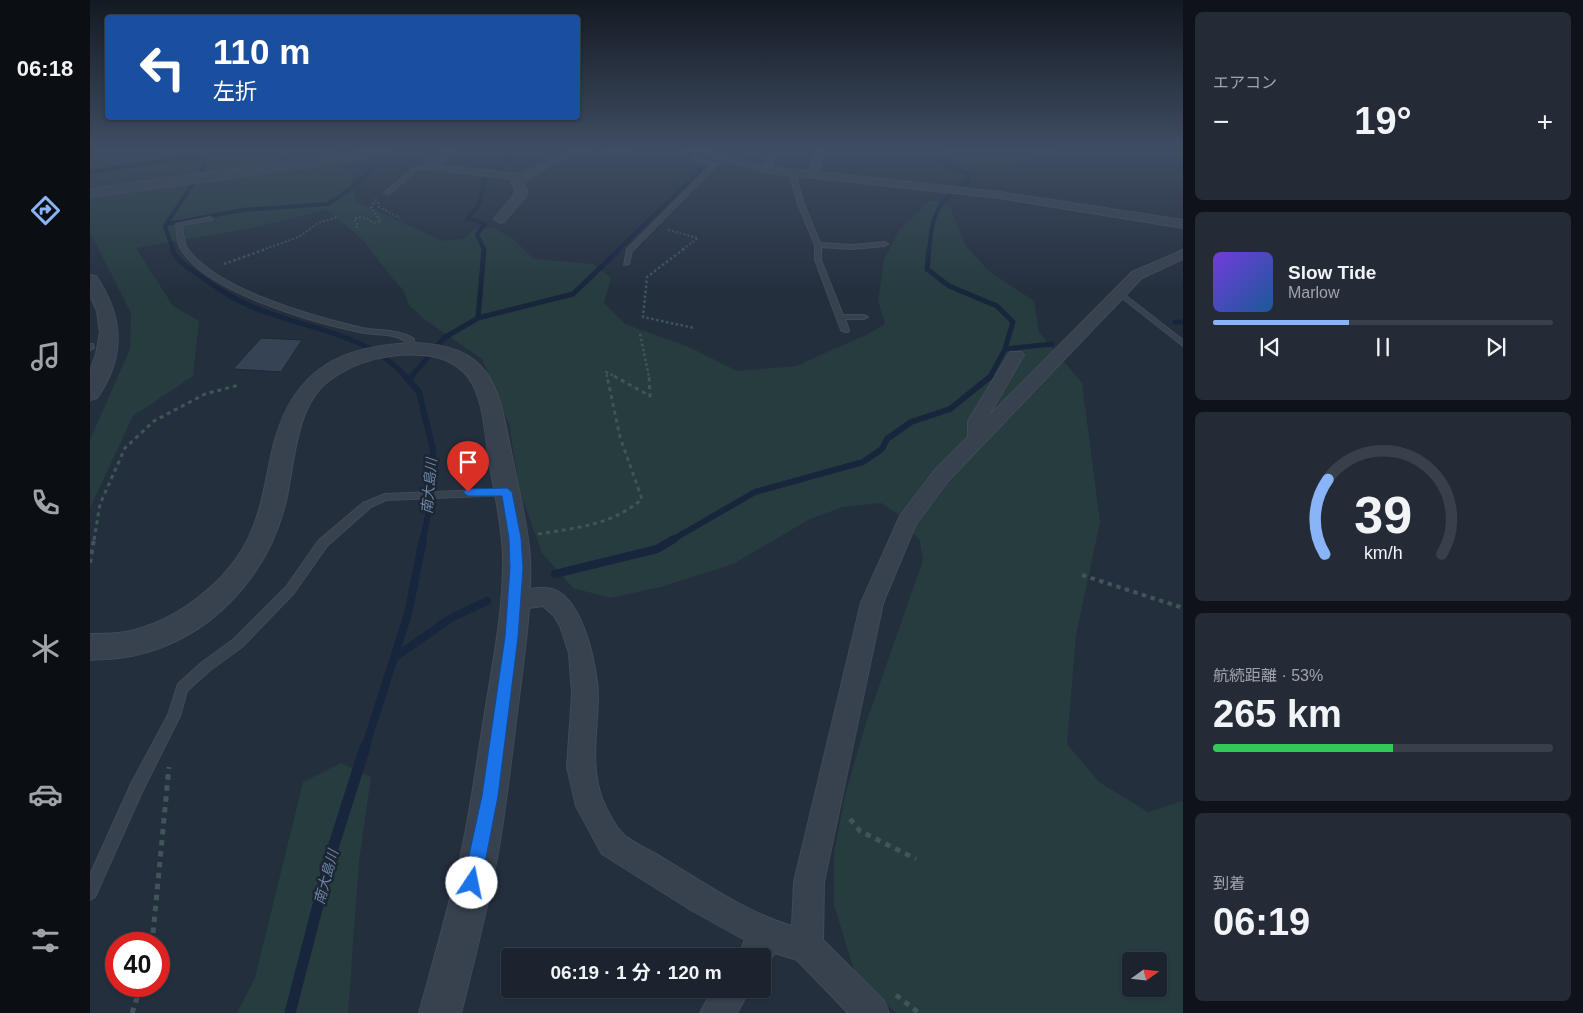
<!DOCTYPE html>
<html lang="ja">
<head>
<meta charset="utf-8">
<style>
  body { margin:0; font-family:Arial,"Noto Sans JP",sans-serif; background:#242b36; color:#f1f3f6; height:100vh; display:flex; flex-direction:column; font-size:19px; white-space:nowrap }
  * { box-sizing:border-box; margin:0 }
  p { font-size:16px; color:#a0a4aa }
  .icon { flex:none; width:28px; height:28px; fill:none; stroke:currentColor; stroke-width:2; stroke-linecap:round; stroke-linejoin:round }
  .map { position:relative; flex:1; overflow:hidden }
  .drawer { display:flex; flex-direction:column; gap:12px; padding:12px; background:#0f1319; width:400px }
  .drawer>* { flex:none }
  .banner { position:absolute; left:15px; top:15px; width:475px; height:105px; border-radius:5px; box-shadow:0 1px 4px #0004,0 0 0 1px #39404a; background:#1a4fa0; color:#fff; overflow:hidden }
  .needle { width:32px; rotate:75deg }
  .controls { position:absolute; left:1032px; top:952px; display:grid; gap:10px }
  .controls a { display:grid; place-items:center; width:45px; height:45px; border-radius:5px; background:#1b232e; box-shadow:0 1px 4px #0004,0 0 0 1px #39404a; font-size:25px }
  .speed { position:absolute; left:15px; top:932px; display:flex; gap:10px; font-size:25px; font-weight:700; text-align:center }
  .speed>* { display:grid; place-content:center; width:65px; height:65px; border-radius:50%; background:#1b232e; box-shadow:0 1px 4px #0004,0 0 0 1px #39404a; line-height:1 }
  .speed .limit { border:8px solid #d22; background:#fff; color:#111 }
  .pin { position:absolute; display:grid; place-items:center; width:42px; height:42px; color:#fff; margin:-51px -21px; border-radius:50% 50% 50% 0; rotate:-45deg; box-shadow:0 0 5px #0007 }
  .pin .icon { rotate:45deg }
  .me { position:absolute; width:55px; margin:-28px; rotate:11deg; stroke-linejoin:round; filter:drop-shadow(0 0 4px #0008) }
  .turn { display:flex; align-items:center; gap:18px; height:105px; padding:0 25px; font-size:22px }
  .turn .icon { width:65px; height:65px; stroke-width:2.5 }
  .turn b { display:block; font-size:35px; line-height:42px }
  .big { font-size:38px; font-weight:700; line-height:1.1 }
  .drawer .card { flex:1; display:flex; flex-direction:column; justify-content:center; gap:8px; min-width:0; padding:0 18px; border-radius:8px; background:#242b36 }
  .drawer .dial { align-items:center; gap:0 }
  .dial svg { height:130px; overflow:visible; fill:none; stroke:#39404a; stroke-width:7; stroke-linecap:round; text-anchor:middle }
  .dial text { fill:#f1f3f6; stroke:none }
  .song { display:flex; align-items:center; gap:15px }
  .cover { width:60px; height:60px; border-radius:8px; background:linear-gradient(135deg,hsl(260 70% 55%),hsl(210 70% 35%)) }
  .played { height:5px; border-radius:2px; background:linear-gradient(90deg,#8ab4f8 40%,#39404a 40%) }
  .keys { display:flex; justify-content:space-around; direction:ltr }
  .heat { display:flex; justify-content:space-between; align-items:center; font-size:28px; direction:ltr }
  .charge { height:8px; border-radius:4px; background:linear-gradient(90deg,#34c759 53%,#39404a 0) }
  .trip { position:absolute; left:411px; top:948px; width:270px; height:50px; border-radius:5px; background:#1b232e; box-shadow:0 1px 4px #0004,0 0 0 1px #39404a; font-weight:700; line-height:50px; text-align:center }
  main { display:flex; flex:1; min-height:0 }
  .tabs { display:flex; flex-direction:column; width:90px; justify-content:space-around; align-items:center; background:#0b0e12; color:#a0a4aa }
  .tabs .icon { width:35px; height:35px }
  .tabs .on { color:#8ab4f8 }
  .tabs b { font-size:22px; color:#f1f3f6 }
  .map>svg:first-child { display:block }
  .green { fill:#263c3f; fill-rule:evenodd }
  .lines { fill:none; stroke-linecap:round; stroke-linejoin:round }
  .stream-far4 { stroke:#17263c; stroke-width:4 }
  .stream-far3 { stroke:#17263c; stroke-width:5 }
  .stream-far2 { stroke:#17263c; stroke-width:6 }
  .stream-far1 { stroke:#17263c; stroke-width:8 }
  .stream { stroke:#17263c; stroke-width:11 }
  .building { fill:#364354; stroke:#1f2835 }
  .service-casing { stroke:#414a57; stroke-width:2 }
  .minor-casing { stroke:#414a57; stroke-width:2 }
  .tertiary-casing { stroke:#414a57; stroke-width:2 }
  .path-far4 { stroke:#3f5557; stroke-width:2; stroke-dasharray:2 2; stroke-linecap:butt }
  .path-far3 { stroke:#3f5557; stroke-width:2.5; stroke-dasharray:2.5 2.5; stroke-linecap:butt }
  .path-far2 { stroke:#3f5557; stroke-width:3; stroke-dasharray:4 4; stroke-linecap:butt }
  .path-far1 { stroke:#3f5557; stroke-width:4; stroke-dasharray:4.5 4.5; stroke-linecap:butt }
  .path { stroke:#3f5557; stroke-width:5; stroke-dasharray:5.5 5.5; stroke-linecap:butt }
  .service { fill:#38414e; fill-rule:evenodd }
  .minor { fill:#38414e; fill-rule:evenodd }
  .tertiary { fill:#38414e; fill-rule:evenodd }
  .route { fill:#1a73e8; stroke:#114b97 }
  .labels { text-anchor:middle; stroke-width:5; stroke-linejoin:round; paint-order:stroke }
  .water-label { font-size:14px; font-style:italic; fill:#6d86a8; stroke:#1d2633 }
</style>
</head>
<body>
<main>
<nav class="tabs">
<b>06:18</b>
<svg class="icon on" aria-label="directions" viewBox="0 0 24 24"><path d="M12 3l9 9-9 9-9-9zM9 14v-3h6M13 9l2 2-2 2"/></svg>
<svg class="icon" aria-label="music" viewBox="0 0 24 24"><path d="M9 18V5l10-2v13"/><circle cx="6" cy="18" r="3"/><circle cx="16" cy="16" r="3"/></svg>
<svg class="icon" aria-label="phone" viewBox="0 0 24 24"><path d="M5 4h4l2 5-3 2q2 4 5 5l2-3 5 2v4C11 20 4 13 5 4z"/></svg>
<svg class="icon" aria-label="climate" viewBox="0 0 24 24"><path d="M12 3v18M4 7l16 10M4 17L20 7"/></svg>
<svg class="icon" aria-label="car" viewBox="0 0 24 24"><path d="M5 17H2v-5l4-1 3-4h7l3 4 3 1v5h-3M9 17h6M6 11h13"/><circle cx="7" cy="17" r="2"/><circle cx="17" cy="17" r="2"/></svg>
<svg class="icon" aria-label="filters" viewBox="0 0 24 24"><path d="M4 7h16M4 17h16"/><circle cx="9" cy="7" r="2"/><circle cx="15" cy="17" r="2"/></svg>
</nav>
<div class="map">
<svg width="1093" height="1013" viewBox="0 0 1093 1013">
  <rect width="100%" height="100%" fill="#242f3e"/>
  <path class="green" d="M 0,150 L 255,150 L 244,154 L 198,158 L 161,165 L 162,174 L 173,176 L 248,165 L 262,169 L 265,201 L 353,241 L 374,239 L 384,229 L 403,228 L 422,238 L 444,259 L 503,264 L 521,278 L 514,303 L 535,324 L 599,347 L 647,371 L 706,366 L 778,334 L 795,324 L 788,301 L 794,259 L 810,229 L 839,201 L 847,201 L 861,209 L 875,245 L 900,272 L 944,301 L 949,332 L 992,383 L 1010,522 L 986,635 L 977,744 L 1009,782 L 1058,812 L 1093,801 L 1093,1013 L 806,1013 L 767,980 L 744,905 L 744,853 L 755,795 L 774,729 L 833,560 L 830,541 L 810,516 L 791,503 L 753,507 L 720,519 L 643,564 L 571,587 L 520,598 L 483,588 L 452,553 L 430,492 L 419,424 L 392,359 L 334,319 L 318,304 L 314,291 L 303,279 L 271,238 L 237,210 L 158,229 L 46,248 L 83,306 L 109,321 L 103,376 L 43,416 L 0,508 L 0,440 L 40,349 L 41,313 L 0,232 L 0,194 L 8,186 L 0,187 ZM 1041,961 L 1069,961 L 1069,989 L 1041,989 Z
    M 852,150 L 974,150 C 941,160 876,183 852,150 Z
    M 251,763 L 281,777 L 269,861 L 258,1013 L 147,1013 L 165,978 L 213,782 Z"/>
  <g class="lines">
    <path class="stream-far4" d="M 408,171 L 419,158 L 415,155 L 423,150
      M 0,172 L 103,156 L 112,158 L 115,166 L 75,226 L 83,250
      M 77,224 L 153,210 L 238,204 L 259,190 L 287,165
      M 394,250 L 387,234 L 395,224 L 378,218 L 389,204 L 395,177
      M 528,250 L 611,170
      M 839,250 C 843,211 847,202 879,180 L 877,173 L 848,161 L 843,150"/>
    <path class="stream-far3" d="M 82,249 C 86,260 96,266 106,273 C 123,286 145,300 165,308 C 216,329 278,333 316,377
      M 839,249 L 837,269 L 859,286 L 907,306 L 923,322 L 915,349 L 900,377
      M 388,318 L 394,249
      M 1085,322 L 1093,322
      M 915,349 L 962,344
      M 321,377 L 354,338 L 388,318 L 483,294 L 530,249"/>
    <path class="stream-far2" d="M 315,376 L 329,392 L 343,450 L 341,499 L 333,540
      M 319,380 L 322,376
      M 582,540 L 665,492 L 773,462 L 792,449 L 797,439 L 821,422 L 860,409 L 901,376"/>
    <path class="stream-far1" d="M 465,574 L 567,549 L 584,539
      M 304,658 L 361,618 L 397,601
      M 275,748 L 318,614 L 333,539"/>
    <path class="stream" d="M 200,1013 L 242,851 L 275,747"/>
  </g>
  <path class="building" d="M 171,338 L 212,340 L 191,372 L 143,369 Z"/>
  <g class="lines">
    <g class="service-casing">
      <path id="service" d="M 680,153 L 685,154 L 681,170 L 678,172 L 675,170 Z
        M 604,156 L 628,164 L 542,251 L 539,264 L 534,265 L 537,249 L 621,165 L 602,159 Z
        M 339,165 L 342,167 L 341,168 L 327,170 L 299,194 L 294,193 L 323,168 Z
        M 702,171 L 705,173 L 714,204 L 730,243 L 762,245 L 795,242 L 798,244 L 795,246 L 762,249 L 731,247 L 731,260 L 753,315 L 774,315 L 778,317 L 774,319 L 755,319 L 759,330 L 758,332 L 755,332 L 751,330 L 725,260 L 725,245 L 708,204 L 699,173 Z
        M 120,217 L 122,218 L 122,220 L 92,225 C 93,232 93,241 97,248 C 125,289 221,316 268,327 C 287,332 307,328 324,339 L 325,348 L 321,350 L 318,350 L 317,342 C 303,332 285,336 269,332 C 223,322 112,291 90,247 C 86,240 87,231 86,224 Z
        M 1027,292 L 1031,292 L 1093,340 L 1093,346 L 1027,294 Z
        M 0,344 L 3,344 L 4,348 L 0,350 Z
        M 417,489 L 422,492 L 417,495 L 296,500 L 281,507 L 237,546 L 204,593 L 152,647 L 119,671 L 97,691 L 90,716 L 51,794 L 5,897 L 0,900 L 0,875 L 41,784 L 78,715 L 88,684 L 111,663 L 144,639 L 196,587 L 229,540 L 273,503 L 295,494 Z"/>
    </g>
    <g class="minor-casing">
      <path id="minor" d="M 356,150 L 368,150 L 347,165 L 432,174 L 473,153 L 483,150 L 501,150 L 462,164 L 432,184 L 437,189 L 436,196 L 414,222 L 410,223 L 404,219 L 424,195 L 425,189 L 421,183 L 424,179 L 335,169 L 334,167 L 342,158 Z
        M 514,150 L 541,150 C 535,155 520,155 514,150 Z
        M 595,150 L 612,150 L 678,167 L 719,171 L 724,150 L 734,150 L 729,172 L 910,192 L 1093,220 L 1093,228 L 910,198 L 678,173 Z
        M 1093,250 L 1093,259 L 1052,278 L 858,481 L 826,524 L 793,603 L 734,882 L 733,940 L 794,1001 L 799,1013 L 758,1013 L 707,960 L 685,953 L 672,969 L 672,956 L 648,956 L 655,940 L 601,910 L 512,854 L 486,806 L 477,767 L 482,694 L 479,653 L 470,626 L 464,616 L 453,606 L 424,610 L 416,607 L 413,601 L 416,595 C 427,591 445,587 457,588 C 493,592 507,667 508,695 C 508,730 499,766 513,801 C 517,810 525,826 532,833 C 541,842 557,849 568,855 C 610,880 654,912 702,926 L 704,882 L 771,603 L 810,516 L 844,471 L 878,437 L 878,421 L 920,352 L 932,352 L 934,355 L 898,417 L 1042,272 Z
        M 623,989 L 660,989 L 647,1013 L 610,1013 Z"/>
    </g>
    <g class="tertiary-casing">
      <path id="tertiary" d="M 278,150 L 305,150 L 299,154 L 231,166 L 0,197 L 0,189 Z
        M 0,275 L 6,276 C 34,317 36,357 7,398 L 0,400 L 0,371 L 6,354 L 10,332 L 7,311 L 0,296 Z
        M 325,343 C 408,346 409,395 423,461 C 429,493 438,525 440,558 C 442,607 434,656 428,705 C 422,752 417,800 409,847 C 399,903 385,958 371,1013 L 329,1013 C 344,959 360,904 372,849 C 382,802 388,754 396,706 C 404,656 414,606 413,555 C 412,521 403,488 398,454 C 392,408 391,359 332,355 C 301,352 266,361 241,379 C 206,404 205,458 197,496 C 181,573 122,639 42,656 C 28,659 14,659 0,660 L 0,634 C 15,634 31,634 45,630 C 96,616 146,574 164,525 C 175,498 177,468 185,440 C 205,368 253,345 325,343 Z"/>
    </g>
    <path class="path-far4" d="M 288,202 L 289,207 L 310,218
      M 266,228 L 268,225 L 264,219 C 272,215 277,219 284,223 L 291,221 L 281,208 L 286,199
      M 578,230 L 608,238 L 592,250
      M 172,250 L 209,237 L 228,223 L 247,217"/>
    <path class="path-far3" d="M 594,249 L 557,277 L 553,317 L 604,328
      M 134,264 L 176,249
      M 550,334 L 559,377
      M 517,377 L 516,372 L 526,377"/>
    <path class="path-far2" d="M 524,376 L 560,396 L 559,376
      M 448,534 C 486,528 522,525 552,499 L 530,437 L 517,376
      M 4,540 L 10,504 L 35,448 L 64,421 L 115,394 L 149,385"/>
    <path class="path-far1" d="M 0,563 L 4,539
      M 992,575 L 1093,608"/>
    <path class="path" d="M 760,819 L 770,831 L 826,859
      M 62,944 L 79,767
      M 806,995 L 829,1013
      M 42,1013 L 51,986"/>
    <use href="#service" class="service"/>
    <use href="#minor" class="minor"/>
    <use href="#tertiary" class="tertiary"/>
  </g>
  <linearGradient id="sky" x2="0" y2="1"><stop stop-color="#141a22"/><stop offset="0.51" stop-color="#3f4d63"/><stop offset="1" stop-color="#3f4d63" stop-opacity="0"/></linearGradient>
  <rect width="1093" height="292" fill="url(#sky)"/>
  <path class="route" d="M 417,488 L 422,492 L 431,538 L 433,568 L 428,637 L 408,796 L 391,883 L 388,890 L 382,892 L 376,890 L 373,883 L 392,796 L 415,637 L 420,568 L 419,538 L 412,496 L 378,496 L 373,492 L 378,489 Z"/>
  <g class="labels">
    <g class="water-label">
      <text transform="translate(339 486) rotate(-85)" y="5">南大島川</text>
      <text transform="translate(236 877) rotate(-75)" y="5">南大島川</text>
    </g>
  </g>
</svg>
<div class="controls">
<a><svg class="needle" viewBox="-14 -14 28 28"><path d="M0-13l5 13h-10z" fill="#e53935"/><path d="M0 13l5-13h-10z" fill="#a0a4aa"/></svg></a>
</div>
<div class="speed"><div class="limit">40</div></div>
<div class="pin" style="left:378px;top:492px;background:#d93025"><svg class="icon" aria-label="arrive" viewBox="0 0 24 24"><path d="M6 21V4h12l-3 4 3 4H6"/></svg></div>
<svg class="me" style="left:382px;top:883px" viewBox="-20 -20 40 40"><circle r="19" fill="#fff"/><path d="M0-13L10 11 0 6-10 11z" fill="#1a73e8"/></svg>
<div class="trip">06:19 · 1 分 · 120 m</div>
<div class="banner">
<div class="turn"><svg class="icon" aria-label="left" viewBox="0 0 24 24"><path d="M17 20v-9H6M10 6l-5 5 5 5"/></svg><div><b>110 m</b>左折</div></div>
</div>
</div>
<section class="drawer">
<div class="card"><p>エアコン</p>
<div class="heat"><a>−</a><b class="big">19°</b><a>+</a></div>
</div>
<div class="card">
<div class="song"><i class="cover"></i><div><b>Slow Tide</b><p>Marlow</p></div></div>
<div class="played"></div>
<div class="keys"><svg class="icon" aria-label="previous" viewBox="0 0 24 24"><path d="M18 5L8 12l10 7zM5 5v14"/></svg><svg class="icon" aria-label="pause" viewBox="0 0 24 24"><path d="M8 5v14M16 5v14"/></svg><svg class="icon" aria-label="next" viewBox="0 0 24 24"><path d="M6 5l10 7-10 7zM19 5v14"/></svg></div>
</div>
<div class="card dial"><svg viewBox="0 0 100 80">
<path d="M14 69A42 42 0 1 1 86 69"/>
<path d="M14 69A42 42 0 0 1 16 23" stroke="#8ab4f8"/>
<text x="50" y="56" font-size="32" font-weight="700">39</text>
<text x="50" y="72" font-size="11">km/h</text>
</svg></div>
<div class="card"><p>航続距離 · 53%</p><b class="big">265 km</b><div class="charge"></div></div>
<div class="card"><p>到着</p><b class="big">06:19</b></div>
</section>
</main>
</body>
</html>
